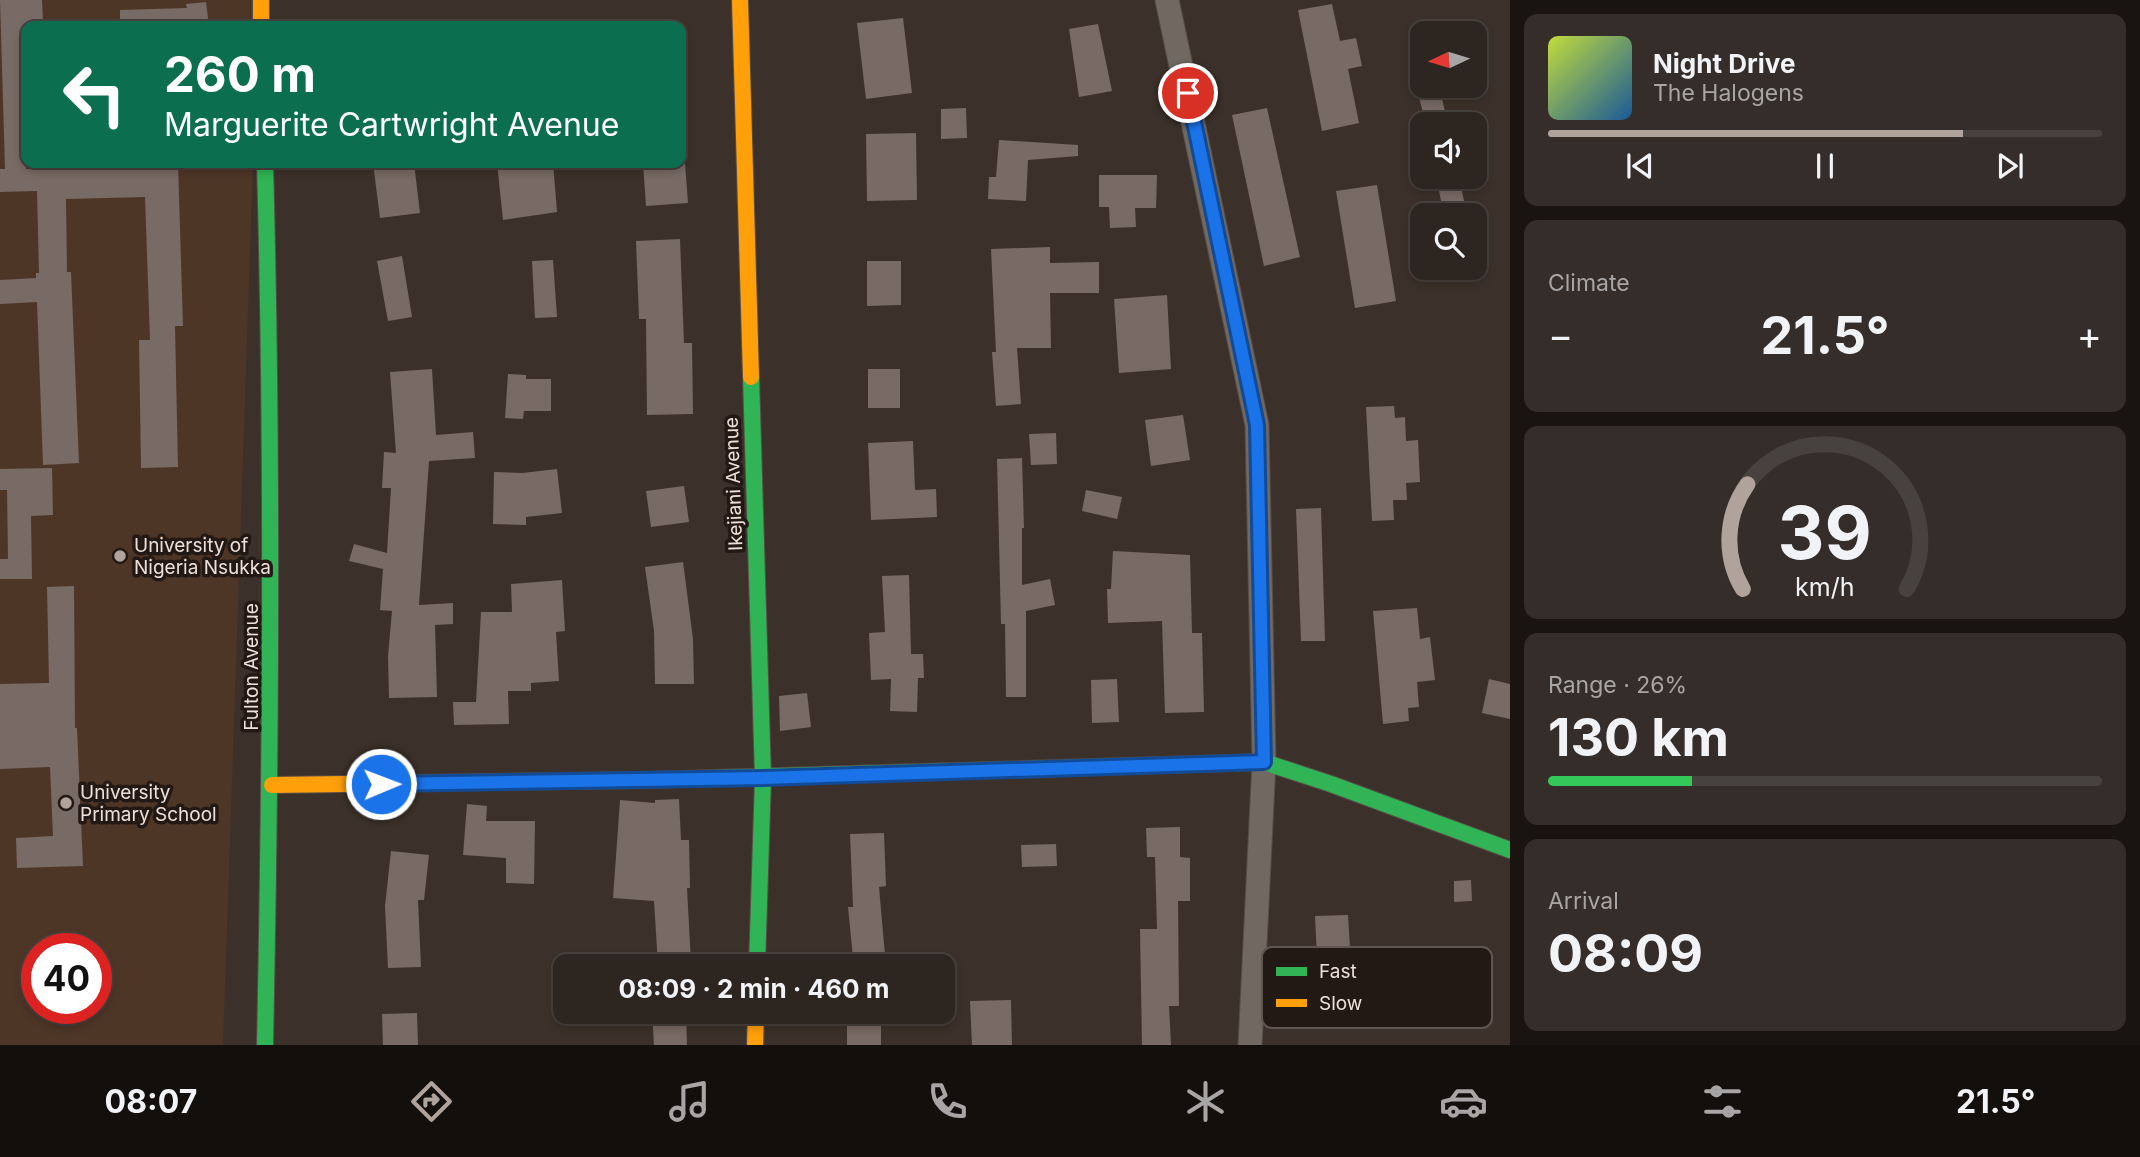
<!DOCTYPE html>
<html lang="en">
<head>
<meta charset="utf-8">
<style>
  body { margin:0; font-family:Inter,sans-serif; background:#352d29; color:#f1f3f6; height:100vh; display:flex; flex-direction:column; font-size:26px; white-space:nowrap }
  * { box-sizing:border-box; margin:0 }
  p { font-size:23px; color:#a7a5a5 }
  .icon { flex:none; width:38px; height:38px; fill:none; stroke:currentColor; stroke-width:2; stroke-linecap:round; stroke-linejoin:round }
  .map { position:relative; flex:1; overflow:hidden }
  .drawer { display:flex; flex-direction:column; gap:14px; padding:14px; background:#191412; width:630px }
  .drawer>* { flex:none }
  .top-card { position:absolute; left:21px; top:21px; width:665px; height:147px; border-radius:14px; box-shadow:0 4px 10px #0003,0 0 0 2px #48423e; background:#0b6e4f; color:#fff; overflow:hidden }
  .needle { width:46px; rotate:266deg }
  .tools { position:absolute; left:1410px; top:21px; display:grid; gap:14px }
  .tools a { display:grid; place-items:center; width:77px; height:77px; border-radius:14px; background:#2d2520; box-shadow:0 4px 10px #0003,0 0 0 2px #48423e; font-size:35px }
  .speed { position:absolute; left:21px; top:933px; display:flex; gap:14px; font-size:35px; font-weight:700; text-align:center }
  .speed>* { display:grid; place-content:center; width:91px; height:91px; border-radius:50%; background:#2d2520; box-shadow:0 4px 10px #0003,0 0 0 2px #48423e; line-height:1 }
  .speed .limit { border:10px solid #d22; background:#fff; color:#111 }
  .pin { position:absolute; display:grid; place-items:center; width:60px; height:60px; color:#fff; margin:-30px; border:4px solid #fff; border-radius:50%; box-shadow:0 2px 7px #0007 }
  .me { position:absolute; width:77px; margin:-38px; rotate:89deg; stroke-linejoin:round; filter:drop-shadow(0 0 5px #0008) }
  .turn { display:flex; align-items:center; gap:24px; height:147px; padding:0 28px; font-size:32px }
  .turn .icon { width:91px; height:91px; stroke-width:2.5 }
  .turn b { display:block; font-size:49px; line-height:60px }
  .big { font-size:52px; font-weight:700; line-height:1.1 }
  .drawer .tile { flex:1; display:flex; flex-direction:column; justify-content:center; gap:10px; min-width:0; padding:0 24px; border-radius:14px; background:#352d29 }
  .drawer .dial { align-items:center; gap:0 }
  .dial svg { height:182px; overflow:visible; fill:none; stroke:#48423e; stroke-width:7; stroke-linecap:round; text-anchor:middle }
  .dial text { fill:#f1f3f6; stroke:none }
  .song { display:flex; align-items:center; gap:21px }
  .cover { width:84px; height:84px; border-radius:10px; background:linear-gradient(135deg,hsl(70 70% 55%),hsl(210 70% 35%)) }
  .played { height:7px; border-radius:4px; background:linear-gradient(90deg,#b0a39c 75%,#48423e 75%) }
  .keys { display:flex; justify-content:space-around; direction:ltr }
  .heat { display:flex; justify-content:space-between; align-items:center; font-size:38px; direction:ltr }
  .charge { height:10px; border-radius:5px; background:linear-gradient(90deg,#34c759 26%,#48423e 0) }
  .trip { position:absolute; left:553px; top:954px; width:402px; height:70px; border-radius:14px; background:#2d2520; box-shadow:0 4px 10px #0003,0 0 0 2px #48423e; font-weight:700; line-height:70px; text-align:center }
  .dock { display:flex; height:112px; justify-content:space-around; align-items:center; background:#120f0d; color:#a7a5a5 }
  .dock .icon { width:49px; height:49px }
  .dock .active { color:#b0a39c }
  .dock b { font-size:32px; color:#f1f3f6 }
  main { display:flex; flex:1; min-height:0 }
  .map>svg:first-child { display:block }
  .built { fill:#4e3627; fill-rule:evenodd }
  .building { fill:#786a65 }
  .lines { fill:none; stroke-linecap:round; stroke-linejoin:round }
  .street-casing { stroke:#574d47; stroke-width:25 }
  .fast-casing { stroke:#574d47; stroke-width:18 }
  .slow-casing { stroke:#574d47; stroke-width:18 }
  .street { stroke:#716862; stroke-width:23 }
  .fast { stroke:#30b455; stroke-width:16 }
  .slow { stroke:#ff9f0a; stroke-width:16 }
  .route-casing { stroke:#114b97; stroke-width:18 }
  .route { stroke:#1a73e8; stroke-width:12 }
  .poi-dot { fill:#b0a39c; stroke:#231914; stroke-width:2.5 }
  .labels { text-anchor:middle; stroke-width:7; stroke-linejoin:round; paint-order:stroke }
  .street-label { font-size:19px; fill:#eee0d9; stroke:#231914 }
  .poi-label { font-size:19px; fill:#eee0d9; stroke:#231914; text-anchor:start }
  .key { fill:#231914; stroke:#60554f; stroke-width:2 }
  .key-label { font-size:19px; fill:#eee0d9 }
</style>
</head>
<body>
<main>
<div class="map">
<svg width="1510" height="1045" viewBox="0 0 1510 1045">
  <rect width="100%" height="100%" fill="#3c312a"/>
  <path class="built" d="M 0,0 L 258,0 L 257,26 L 26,26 L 26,163 L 253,163 L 223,1045 L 0,1045 ZM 37,948 L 96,948 L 96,1008 L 37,1008 Z"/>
  <path class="building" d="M 0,0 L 42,0 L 43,21 L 26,22 L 26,169 L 69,168 L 69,163 L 178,163 L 183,326 L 175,326 L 178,467 L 141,468 L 139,340 L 150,340 L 145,197 L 66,199 L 67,272 L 71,272 L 79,463 L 43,465 L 37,302 L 0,304 L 0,280 L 36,278 L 36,273 L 39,273 L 37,191 L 0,192 L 0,169 L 5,169 Z
    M 206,2 L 209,26 L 120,26 L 120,10 L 187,8 L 186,4 Z
    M 1332,4 L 1340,41 L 1356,38 L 1362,66 L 1348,69 L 1359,123 L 1322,131 L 1298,10 Z
    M 903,18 L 912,93 L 866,99 L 857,23 Z
    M 1098,24 L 1112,91 L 1079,97 L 1069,29 Z
    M 1416,86 L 1439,86 L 1448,124 L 1426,124 Z
    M 966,108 L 967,138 L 941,139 L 941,109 Z
    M 1267,108 L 1300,257 L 1264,266 L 1232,115 Z
    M 916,133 L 917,200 L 867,201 L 866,134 Z
    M 999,140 L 1078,145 L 1078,156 L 1028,160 L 1026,201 L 988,199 L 989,177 L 996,177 Z
    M 373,163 L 414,163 L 420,213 L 380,218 Z
    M 497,163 L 553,163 L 557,212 L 503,220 Z
    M 643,163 L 685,163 L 688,203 L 646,206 Z
    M 1099,175 L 1157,175 L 1156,208 L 1135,208 L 1136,227 L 1110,228 L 1109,207 L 1099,207 Z
    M 1436,177 L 1459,177 L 1465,206 L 1443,210 Z
    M 1377,185 L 1396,301 L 1355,308 L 1336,191 Z
    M 680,239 L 684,343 L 692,343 L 693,414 L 647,415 L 646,319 L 639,319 L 636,241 Z
    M 1050,247 L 1050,263 L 1099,262 L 1099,293 L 1050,293 L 1051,348 L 1017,348 L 1021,404 L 996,406 L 992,352 L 996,352 L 991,249 Z
    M 402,256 L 412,317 L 388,321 L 377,261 Z
    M 553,260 L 557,317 L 535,318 L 532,261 Z
    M 867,261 L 901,261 L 901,305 L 867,306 Z
    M 1167,295 L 1171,369 L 1119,373 L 1114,299 Z
    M 432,369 L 436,435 L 473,432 L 475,458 L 429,461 L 419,605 L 453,603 L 453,624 L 435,625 L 437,697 L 389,698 L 388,656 L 392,611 L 380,610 L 383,569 L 349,561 L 354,544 L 387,553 L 391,488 L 382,488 L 384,452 L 396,453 L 390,372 Z
    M 868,369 L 900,369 L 900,408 L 868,408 Z
    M 508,374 L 526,375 L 526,379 L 551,379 L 551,411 L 524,411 L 523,419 L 505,418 Z
    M 1394,406 L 1395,418 L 1405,417 L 1406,441 L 1418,440 L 1420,482 L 1406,483 L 1407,500 L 1393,500 L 1394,520 L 1372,521 L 1366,407 Z
    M 1183,415 L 1190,460 L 1151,466 L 1145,420 Z
    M 1056,433 L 1057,464 L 1031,465 L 1029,434 Z
    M 913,441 L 915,490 L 936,489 L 937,517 L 871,520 L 868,443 Z
    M 1022,458 L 1024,528 L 1022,528 L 1022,585 L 1050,579 L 1055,605 L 1026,611 L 1026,697 L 1006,697 L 1005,624 L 1001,624 L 997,459 Z
    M 52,468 L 53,515 L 31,516 L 32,579 L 0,579 L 0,559 L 8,559 L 7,490 L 0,490 L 0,469 Z
    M 557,469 L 562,513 L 526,517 L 526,525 L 493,524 L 494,472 L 522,473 Z
    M 684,486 L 689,522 L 651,527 L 646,491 Z
    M 1086,490 L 1122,497 L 1117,519 L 1082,511 Z
    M 1321,508 L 1325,641 L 1301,641 L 1296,509 Z
    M 1113,551 L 1190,555 L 1192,633 L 1202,633 L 1204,712 L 1165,713 L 1162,621 L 1108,623 L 1107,589 L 1111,589 Z
    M 683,562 L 693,639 L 694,684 L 655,684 L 654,631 L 645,567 Z
    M 909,575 L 911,654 L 923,654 L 924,678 L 918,678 L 917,712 L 890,711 L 891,679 L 871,680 L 869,633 L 885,632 L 882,576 Z
    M 562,580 L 565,631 L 556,632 L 559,681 L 531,683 L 531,691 L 508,691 L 509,724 L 454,725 L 453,702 L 476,702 L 481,612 L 512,612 L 511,584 Z
    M 74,586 L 75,728 L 77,728 L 83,866 L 17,868 L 16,838 L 53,836 L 50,767 L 0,769 L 0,684 L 49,683 L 47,587 Z
    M 1417,608 L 1420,639 L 1430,637 L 1435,680 L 1417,682 L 1419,707 L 1408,708 L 1409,721 L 1383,724 L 1373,611 Z
    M 1117,679 L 1119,722 L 1092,723 L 1091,680 Z
    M 1489,679 L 1510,684 L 1510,719 L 1482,713 Z
    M 807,693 L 811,727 L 780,731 L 779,696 Z
    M 679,799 L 681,840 L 689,840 L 690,888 L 687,888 L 691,963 L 658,965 L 654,901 L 613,898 L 620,800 L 655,803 L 655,800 Z
    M 467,804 L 487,806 L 486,821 L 535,821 L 534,884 L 506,883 L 506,858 L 463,855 Z
    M 1180,827 L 1180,857 L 1190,858 L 1190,901 L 1178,901 L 1179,1006 L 1169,1006 L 1171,1045 L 1142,1045 L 1140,929 L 1157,929 L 1155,857 L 1147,857 L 1146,828 Z
    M 884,833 L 886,886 L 879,887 L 885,955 L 853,958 L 848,907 L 853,907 L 850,834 Z
    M 1056,844 L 1057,866 L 1022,867 L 1021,845 Z
    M 391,851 L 429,855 L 424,900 L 418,900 L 421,967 L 388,968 L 385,906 Z
    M 1471,880 L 1472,901 L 1454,902 L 1454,881 Z
    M 1348,915 L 1350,948 L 1364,948 L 1366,997 L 1342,997 L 1341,978 L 1318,979 L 1315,916 Z
    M 1011,1000 L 1012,1045 L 972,1045 L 970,1001 Z
    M 652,1012 L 686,1012 L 687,1045 L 654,1045 Z
    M 417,1013 L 418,1045 L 383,1045 L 382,1014 Z
    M 881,1023 L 881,1045 L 847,1045 L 847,1024 Z"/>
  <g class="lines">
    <g class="street-casing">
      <path id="street" d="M 1167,0 L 1257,425 L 1264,762 L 1250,1045"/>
    </g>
    <g class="fast-casing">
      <path id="fast" d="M 265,163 C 273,457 271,751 265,1045
        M 751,377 L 763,778 L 757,966
        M 646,780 L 1264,762 L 1331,784 L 1510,850"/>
    </g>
    <g class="slow-casing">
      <path id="slow" d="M 261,0 L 261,26
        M 740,0 L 751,377
        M 272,785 L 646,780
        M 755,1045 L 756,1012"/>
    </g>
    <use href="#street" class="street"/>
    <use href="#fast" class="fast"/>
    <use href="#slow" class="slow"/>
  </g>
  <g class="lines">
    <g class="route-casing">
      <path id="route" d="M 381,784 L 763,778 L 1264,762 L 1257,425 L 1188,93"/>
    </g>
    <use href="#route" class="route"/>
  </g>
  <g class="poi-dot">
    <circle cx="120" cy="556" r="7"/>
    <circle cx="66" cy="803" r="7"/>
  </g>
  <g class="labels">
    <g class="street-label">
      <text transform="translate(733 484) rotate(-92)" y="7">Ikejiani Avenue</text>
      <text transform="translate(251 667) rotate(-90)" y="7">Fulton Avenue</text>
    </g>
    <g class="poi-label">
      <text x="134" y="552">University of<tspan x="134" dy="22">Nigeria Nsukka</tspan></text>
      <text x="80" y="799">University<tspan x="80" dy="22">Primary School</tspan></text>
    </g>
  </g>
  <rect x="1262" y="947" width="230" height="81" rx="10" class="key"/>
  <rect x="1276" y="967" width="31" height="9" fill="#30b455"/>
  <rect x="1276" y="999" width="31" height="8" fill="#ff9f0a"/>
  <g class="key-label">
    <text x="1319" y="978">Fast</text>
    <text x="1319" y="1010">Slow</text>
  </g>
</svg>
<div class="tools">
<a><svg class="needle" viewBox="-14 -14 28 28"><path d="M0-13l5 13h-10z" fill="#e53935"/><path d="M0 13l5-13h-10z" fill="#a7a5a5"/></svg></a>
<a><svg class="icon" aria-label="sound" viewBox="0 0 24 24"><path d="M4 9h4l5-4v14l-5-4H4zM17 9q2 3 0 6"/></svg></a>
<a><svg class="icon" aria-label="search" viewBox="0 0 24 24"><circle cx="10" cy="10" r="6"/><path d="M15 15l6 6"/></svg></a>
</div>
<div class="speed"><div class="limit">40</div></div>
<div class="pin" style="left:1188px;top:93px;background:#d93025"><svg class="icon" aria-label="arrive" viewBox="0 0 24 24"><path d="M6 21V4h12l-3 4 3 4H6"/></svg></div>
<svg class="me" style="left:381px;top:784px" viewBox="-20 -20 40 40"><circle r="17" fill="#1a73e8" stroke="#fff" stroke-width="3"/><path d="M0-11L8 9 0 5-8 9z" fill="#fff"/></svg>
<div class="trip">08:09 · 2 min · 460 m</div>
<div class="top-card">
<div class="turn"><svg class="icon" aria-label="left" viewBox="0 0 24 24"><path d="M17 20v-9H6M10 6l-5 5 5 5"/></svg><div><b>260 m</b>Marguerite Cartwright Avenue</div></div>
</div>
</div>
<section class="drawer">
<div class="tile">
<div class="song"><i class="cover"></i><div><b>Night Drive</b><p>The Halogens</p></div></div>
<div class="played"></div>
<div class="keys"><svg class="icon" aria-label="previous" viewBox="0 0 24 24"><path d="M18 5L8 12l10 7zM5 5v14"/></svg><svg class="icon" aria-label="pause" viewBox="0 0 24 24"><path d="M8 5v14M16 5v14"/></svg><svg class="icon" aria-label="next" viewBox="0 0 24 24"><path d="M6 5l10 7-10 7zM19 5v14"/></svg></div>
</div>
<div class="tile"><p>Climate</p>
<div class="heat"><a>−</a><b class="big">21.5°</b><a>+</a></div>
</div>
<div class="tile dial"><svg viewBox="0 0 100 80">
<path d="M14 69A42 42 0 1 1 86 69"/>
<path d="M14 69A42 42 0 0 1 16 23" stroke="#b0a39c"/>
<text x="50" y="56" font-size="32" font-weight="700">39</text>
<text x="50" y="72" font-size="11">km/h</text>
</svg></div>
<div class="tile"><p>Range · 26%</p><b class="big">130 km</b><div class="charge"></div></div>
<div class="tile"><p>Arrival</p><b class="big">08:09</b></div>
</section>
</main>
<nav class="dock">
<b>08:07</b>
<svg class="icon active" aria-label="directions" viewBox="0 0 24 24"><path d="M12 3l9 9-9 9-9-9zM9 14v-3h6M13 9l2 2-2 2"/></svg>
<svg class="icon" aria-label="music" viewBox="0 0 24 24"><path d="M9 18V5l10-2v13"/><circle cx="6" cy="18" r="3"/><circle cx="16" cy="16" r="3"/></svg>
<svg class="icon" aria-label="phone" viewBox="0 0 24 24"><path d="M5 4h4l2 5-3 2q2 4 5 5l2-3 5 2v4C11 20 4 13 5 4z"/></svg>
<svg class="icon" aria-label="climate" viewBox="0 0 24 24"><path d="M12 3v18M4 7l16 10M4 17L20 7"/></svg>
<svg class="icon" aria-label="car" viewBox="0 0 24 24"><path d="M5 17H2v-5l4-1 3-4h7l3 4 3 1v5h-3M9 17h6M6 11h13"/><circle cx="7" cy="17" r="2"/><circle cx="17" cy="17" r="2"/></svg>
<svg class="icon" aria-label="filters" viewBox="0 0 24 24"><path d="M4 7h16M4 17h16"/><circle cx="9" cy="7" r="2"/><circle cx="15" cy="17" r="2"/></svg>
<b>21.5°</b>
</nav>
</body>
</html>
